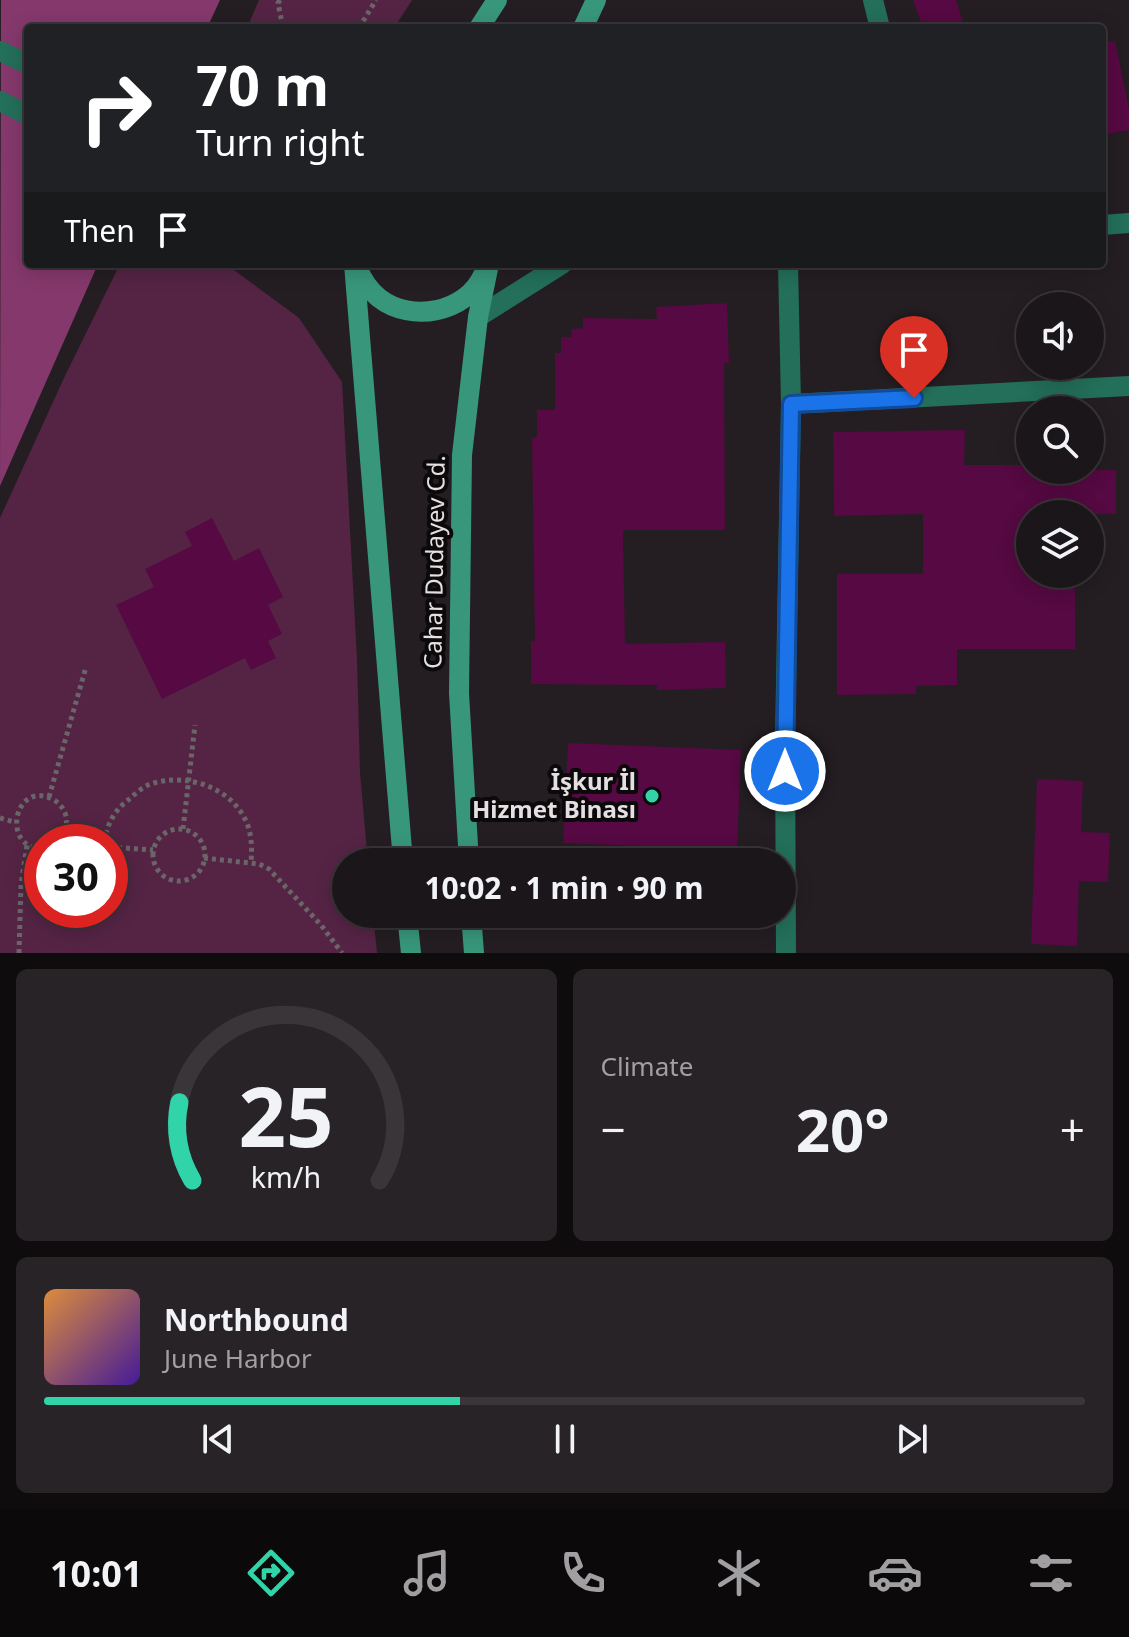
<!DOCTYPE html>
<html lang="en">
<head>
<meta charset="utf-8">
<style>
  body { margin:0; font-family:"Noto Sans",sans-serif; background:#282327; color:#f1f3f6; height:100vh; display:flex; flex-direction:column; font-size:30px; white-space:nowrap }
  * { box-sizing:border-box; margin:0 }
  p { font-size:26px; color:#a09fa2 }
  .icon { flex:none; width:44px; height:44px; fill:none; stroke:currentColor; stroke-width:2; stroke-linecap:round; stroke-linejoin:round }
  .map { position:relative; height:953px; overflow:hidden }
  .panel { display:flex; flex-direction:column; gap:16px; padding:16px; background:#0f0c0e; flex:1 }
  .panel>* { flex:none }
  .top-card { position:absolute; left:24px; top:24px; width:1082px; height:244px; border-radius:8px; box-shadow:0 4px 20px #0003,0 0 0 2px #393539; background:#202124; color:#fff; overflow:hidden }
  .buttons { position:absolute; left:1016px; top:292px; display:grid; gap:16px }
  .buttons a { display:grid; place-items:center; width:88px; height:88px; border-radius:50%; background:#1b161a; box-shadow:0 4px 20px #0003,0 0 0 2px #393539; font-size:40px }
  .speed { position:absolute; left:24px; top:824px; display:flex; gap:16px; font-size:40px; font-weight:700; text-align:center }
  .speed>* { display:grid; place-content:center; width:104px; height:104px; border-radius:50%; background:#1b161a; box-shadow:0 4px 20px #0003,0 0 0 2px #393539; line-height:1 }
  .speed .limit { border:12px solid #d22; background:#fff; color:#111 }
  .pin { position:absolute; display:grid; place-items:center; width:68px; height:68px; color:#fff; margin:-82px -34px; border-radius:50% 50% 50% 0; rotate:-45deg; box-shadow:0 0 8px #0007 }
  .pin .icon { rotate:45deg }
  .me { position:absolute; width:88px; margin:-44px; rotate:0deg; stroke-linejoin:round; filter:drop-shadow(0 0 6px #0008) }
  .turn { display:flex; align-items:center; gap:28px; height:168px; padding:0 40px; font-size:36px }
  .turn .icon { width:104px; height:104px; stroke-width:2.5 }
  .turn b { display:block; font-size:56px; line-height:68px }
  .then { display:flex; align-items:center; height:76px; padding:0 40px; background:#0003; gap:16px; font-size:30px }
  .big { font-size:60px; font-weight:700; line-height:1.1 }
  .panel .tile { flex:1; display:flex; flex-direction:column; justify-content:center; gap:12px; min-width:0; padding:0 28px; border-radius:12px; background:#282327 }
  .panel .dial { align-items:center; gap:0 }
  .dial svg { height:208px; overflow:visible; fill:none; stroke:#393539; stroke-width:7; stroke-linecap:round; text-anchor:middle }
  .dial text { fill:#f1f3f6; stroke:none }
  .song { display:flex; align-items:center; gap:24px }
  .cover { width:96px; height:96px; border-radius:12px; background:linear-gradient(135deg,hsl(30 70% 55%),hsl(260 70% 35%)) }
  .played { height:8px; border-radius:4px; background:linear-gradient(90deg,#31d4a9 40%,#393539 40%) }
  .keys { display:flex; justify-content:space-around; direction:ltr }
  .heat { display:flex; justify-content:space-between; align-items:center; font-size:44px; direction:ltr }
  .panel .tiles { flex:1; display:grid; gap:16px; grid-template-columns:1fr 1fr }
  .tile:last-child { grid-column:span 2 }
  .trip { position:absolute; left:332px; top:848px; width:464px; height:80px; border-radius:40px; background:#1b161a; box-shadow:0 4px 20px #0003,0 0 0 2px #393539; font-weight:700; line-height:80px; text-align:center }
  .tab-bar { display:flex; height:128px; justify-content:space-around; align-items:center; background:#0b090a; color:#a09fa2 }
  .tab-bar .icon { width:56px; height:56px }
  .tab-bar .on { color:#31d4a9 }
  .tab-bar b { font-size:36px; color:#f1f3f6 }
  .map>svg:first-child { display:block }
  .green { fill:#552445; fill-rule:evenodd }
  .water { fill:#85386c }
  .building { fill:#560942 }
  .lines { fill:none; stroke-linecap:round; stroke-linejoin:round }
  .path { stroke:#6a6568; stroke-width:5; stroke-dasharray:4 4; stroke-linecap:butt }
  .street { stroke:#236f59; stroke-width:20 }
  .secondary { stroke:#38977b; stroke-width:20 }
  .route-casing { stroke:#114b97; stroke-width:20 }
  .route { stroke:#1a73e8; stroke-width:14 }
  .poi-dot { fill:#31d4a9; stroke:#0c090a; stroke-width:3 }
  .labels { text-anchor:middle; stroke-width:8; stroke-linejoin:round; paint-order:stroke }
  .street-label { font-size:24px; fill:#e4dfe2; stroke:#0c090a }
  .poi-label { font-size:24px; font-weight:bold; fill:#e4dfe2; stroke:#0c090a; text-anchor:end }
</style>
</head>
<body>
<div class="map">
<svg width="1129" height="953" viewBox="0 0 1129 953">
  <rect width="100%" height="100%" fill="#241e22"/>
  <path class="green" d="M 259,0 L 412,0 L 394,28 L 247,28 Z
    M 120,264 L 226,264 L 299,318 L 342,382 L 357,660 L 360,773 L 368,862 L 346,862 L 346,914 L 373,914 L 377,953 L 0,953 L 0,518 L 64,378 ZM 42,842 L 110,842 L 110,910 L 42,910 Z"/>
  <path class="water" d="M 1,0 L 220,0 L 207,28 L 28,28 L 28,264 L 98,264 L 0,486 Z"/>
  <path class="building" d="M 913,0 L 956,0 L 965,28 L 923,28 Z
    M 1115,41 L 1129,109 L 1129,130 L 1102,135 L 1102,42 Z
    M 727,303 L 729,363 L 724,363 L 725,530 L 623,530 L 625,644 L 725,642 L 726,688 L 657,690 L 657,685 L 531,684 L 531,641 L 535,641 L 532,438 L 537,437 L 537,410 L 555,410 L 555,353 L 561,353 L 561,337 L 572,337 L 571,329 L 583,328 L 583,318 L 657,319 L 656,307 Z
    M 965,430 L 964,465 L 1030,465 L 1030,470 L 1116,470 L 1116,514 L 1030,514 L 1030,578 L 1075,578 L 1075,649 L 957,649 L 957,685 L 916,686 L 916,694 L 837,695 L 837,574 L 923,574 L 923,514 L 834,516 L 833,432 Z
    M 212,518 L 234,561 L 259,548 L 283,597 L 268,605 L 282,634 L 268,641 L 276,658 L 251,670 L 245,658 L 162,699 L 116,605 L 154,587 L 145,569 L 192,546 L 185,532 Z
    M 568,743 L 741,750 L 737,850 L 563,843 Z
    M 1037,779 L 1083,781 L 1081,832 L 1110,833 L 1108,882 L 1079,881 L 1077,946 L 1031,944 Z"/>
  <g class="lines">
    <path class="path" d="M 280,0 L 278,3 L 283,28
      M 359,28 L 376,0
      M 49,797 L 86,667
      M 0,818 L 14,822
      M 183,829 L 195,725
      M153 855a26 26 0 1 1 52 0a26 26 0 1 1-52 0Z
      M 65,832 L 92,842
      M 105,842 C 106,825 115,810 128,800 C 134,795 141,788 148,785 C 185,771 234,787 248,826 C 252,839 252,850 251,863
      M 110,847 L 153,850
      M 42,849 C 0,847 15,780 52,799 C 58,802 62,806 65,813 C 69,824 65,833 57,842
      M 204,858 L 259,864 L 269,869 L 321,925 L 342,953
      M 19,953 L 21,884 L 27,845"/>
    <path class="street" d="M 873,0 L 880,28
      M 0,51 L 28,64
      M 0,101 L 28,115
      M 1102,225 L 1129,223
      M 478,317 L 562,264
      M 791,404 L 1129,386
      M 786,953 L 785,740 L 791,404 L 788,264"/>
    <path class="secondary" d="M 479,28 L 497,0
      M 583,28 L 596,0
      M 354,264 L 403,862
      M 357,267 C 362,279 369,290 379,298 C 411,323 466,313 483,275
      M 469,862 L 459,693 L 462,455 L 478,317 L 489,264
      M 407,914 L 411,953
      M 471,914 L 474,953"/>
  </g>
  <g class="lines">
    <g class="route-casing">
      <path id="route" d="M 785,771 L 791,404 L 914,398"/>
    </g>
    <use href="#route" class="route"/>
  </g>
  <circle class="poi-dot" cx="652" cy="796" r="8"/>
  <g class="labels">
    <g class="street-label">
      <text transform="translate(435 562) rotate(-89)" y="8">Cahar Dudayev Cd.</text>
    </g>
    <g class="poi-label">
      <text x="636" y="790">İşkur İl<tspan x="636" dy="28">Hizmet Binası</tspan></text>
    </g>
  </g>
</svg>
<div class="buttons">
<a><svg class="icon" aria-label="sound" viewBox="0 0 24 24"><path d="M4 9h4l5-4v14l-5-4H4zM17 9q2 3 0 6"/></svg></a>
<a><svg class="icon" aria-label="search" viewBox="0 0 24 24"><circle cx="10" cy="10" r="6"/><path d="M15 15l6 6"/></svg></a>
<a><svg class="icon" aria-label="layers" viewBox="0 0 24 24"><path d="M12 4l9 5-9 5-9-5zM3 14l9 5 9-5"/></svg></a>
</div>
<div class="speed"><div class="limit">30</div></div>
<div class="pin" style="left:914px;top:398px;background:#d93025"><svg class="icon" aria-label="arrive" viewBox="0 0 24 24"><path d="M6 21V4h12l-3 4 3 4H6"/></svg></div>
<svg class="me" style="left:785px;top:771px" viewBox="-20 -20 40 40"><circle r="17" fill="#1a73e8" stroke="#fff" stroke-width="3"/><path d="M0-11L8 9 0 5-8 9z" fill="#fff"/></svg>
<div class="trip">10:02 · 1 min · 90 m</div>
<div class="top-card">
<div class="turn"><svg class="icon" aria-label="right" viewBox="0 0 24 24"><path d="M7 20v-9h11M14 6l5 5-5 5"/></svg><div><b>70 m</b>Turn right</div></div>
<div class="then">Then<svg class="icon" aria-label="arrive" viewBox="0 0 24 24"><path d="M6 21V4h12l-3 4 3 4H6"/></svg></div>
</div>
</div>
<section class="panel">
<div class="tiles">
<div class="tile dial"><svg viewBox="0 0 100 80">
<path d="M14 69A42 42 0 1 1 86 69"/>
<path d="M14 69A42 42 0 0 1 9 39" stroke="#31d4a9"/>
<text x="50" y="56" font-size="32" font-weight="700">25</text>
<text x="50" y="72" font-size="11">km/h</text>
</svg></div>
<div class="tile"><p>Climate</p>
<div class="heat"><a>−</a><b class="big">20°</b><a>+</a></div>
</div>
<div class="tile">
<div class="song"><i class="cover"></i><div><b>Northbound</b><p>June Harbor</p></div></div>
<div class="played"></div>
<div class="keys"><svg class="icon" aria-label="previous" viewBox="0 0 24 24"><path d="M18 5L8 12l10 7zM5 5v14"/></svg><svg class="icon" aria-label="pause" viewBox="0 0 24 24"><path d="M8 5v14M16 5v14"/></svg><svg class="icon" aria-label="next" viewBox="0 0 24 24"><path d="M6 5l10 7-10 7zM19 5v14"/></svg></div>
</div>
</div>
</section>
<nav class="tab-bar">
<b>10:01</b>
<svg class="icon on" aria-label="directions" viewBox="0 0 24 24"><path d="M12 3l9 9-9 9-9-9zM9 14v-3h6M13 9l2 2-2 2"/></svg>
<svg class="icon" aria-label="music" viewBox="0 0 24 24"><path d="M9 18V5l10-2v13"/><circle cx="6" cy="18" r="3"/><circle cx="16" cy="16" r="3"/></svg>
<svg class="icon" aria-label="phone" viewBox="0 0 24 24"><path d="M5 4h4l2 5-3 2q2 4 5 5l2-3 5 2v4C11 20 4 13 5 4z"/></svg>
<svg class="icon" aria-label="climate" viewBox="0 0 24 24"><path d="M12 3v18M4 7l16 10M4 17L20 7"/></svg>
<svg class="icon" aria-label="car" viewBox="0 0 24 24"><path d="M5 17H2v-5l4-1 3-4h7l3 4 3 1v5h-3M9 17h6M6 11h13"/><circle cx="7" cy="17" r="2"/><circle cx="17" cy="17" r="2"/></svg>
<svg class="icon" aria-label="filters" viewBox="0 0 24 24"><path d="M4 7h16M4 17h16"/><circle cx="9" cy="7" r="2"/><circle cx="15" cy="17" r="2"/></svg>
</nav>
</body>
</html>
